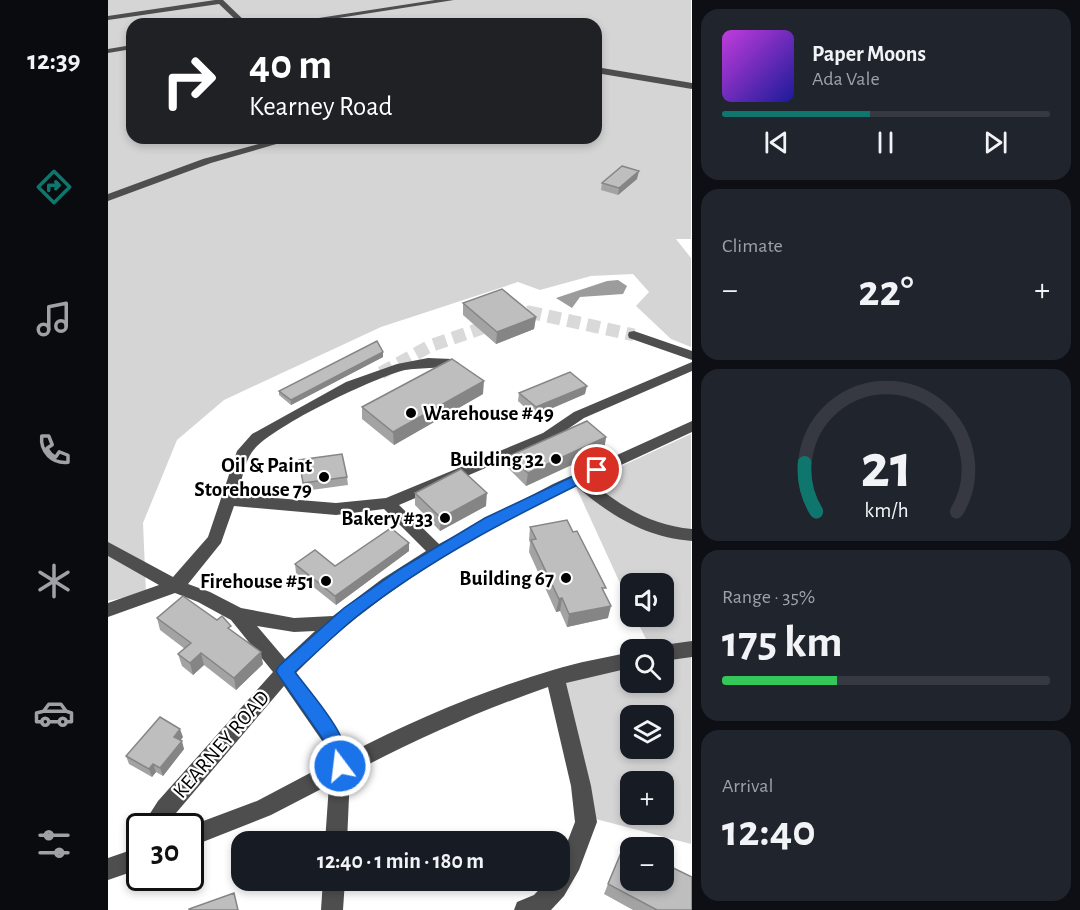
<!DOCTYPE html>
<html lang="en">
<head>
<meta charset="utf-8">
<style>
  body { margin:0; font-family:"Alegreya Sans",sans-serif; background:#20242c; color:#f1f3f6; height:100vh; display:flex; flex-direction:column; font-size:22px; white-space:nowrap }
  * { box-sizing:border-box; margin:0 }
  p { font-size:20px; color:#9ea1a6 }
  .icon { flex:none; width:33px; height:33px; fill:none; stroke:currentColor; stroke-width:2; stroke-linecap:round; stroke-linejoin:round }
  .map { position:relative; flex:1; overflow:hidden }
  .side { display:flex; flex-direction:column; gap:9px; padding:9px; background:#0d0f14; width:388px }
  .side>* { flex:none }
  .top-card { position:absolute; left:18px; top:18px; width:476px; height:126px; border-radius:18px; box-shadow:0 3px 9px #0003; background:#202124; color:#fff; overflow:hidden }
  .controls { position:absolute; left:512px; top:573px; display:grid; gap:12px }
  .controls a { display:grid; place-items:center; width:54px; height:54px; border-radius:12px; background:#171b24; box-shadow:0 3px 9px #0003; font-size:30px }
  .speed { position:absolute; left:18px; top:813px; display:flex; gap:12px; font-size:30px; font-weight:700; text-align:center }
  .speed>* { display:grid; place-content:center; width:78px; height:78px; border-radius:50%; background:#171b24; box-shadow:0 3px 9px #0003; line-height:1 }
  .speed .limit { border:3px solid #111; border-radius:9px; background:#fff; color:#111 }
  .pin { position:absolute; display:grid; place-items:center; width:51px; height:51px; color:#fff; margin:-26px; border:3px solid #fff; border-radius:50%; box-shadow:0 2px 6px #0007 }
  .me { position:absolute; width:66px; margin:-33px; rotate:345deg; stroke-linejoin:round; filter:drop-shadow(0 0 4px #0008) }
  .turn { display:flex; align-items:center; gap:21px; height:126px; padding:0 24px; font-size:27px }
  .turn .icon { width:78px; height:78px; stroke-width:2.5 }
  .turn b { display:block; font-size:42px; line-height:51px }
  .big { font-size:45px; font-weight:700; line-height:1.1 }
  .side .tile { flex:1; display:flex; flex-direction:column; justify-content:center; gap:9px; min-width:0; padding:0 21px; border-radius:18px; background:#20242c }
  .side .dial { align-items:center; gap:0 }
  .dial svg { height:156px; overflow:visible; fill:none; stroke:#363941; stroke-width:7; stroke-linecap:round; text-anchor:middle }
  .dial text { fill:#f1f3f6; stroke:none }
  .song { display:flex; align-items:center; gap:18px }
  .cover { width:72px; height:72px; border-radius:9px; background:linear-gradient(135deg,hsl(290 70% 55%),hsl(240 70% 35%)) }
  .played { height:6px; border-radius:3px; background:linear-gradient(90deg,#0f766e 45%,#363941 45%) }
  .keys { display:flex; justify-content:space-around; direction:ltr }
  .heat { display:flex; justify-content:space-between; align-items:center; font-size:33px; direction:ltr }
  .charge { height:9px; border-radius:4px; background:linear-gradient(90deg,#34c759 35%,#363941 0) }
  .trip { position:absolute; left:123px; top:831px; width:339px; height:60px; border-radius:18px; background:#171b24; box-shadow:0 3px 9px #0003; font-weight:700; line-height:60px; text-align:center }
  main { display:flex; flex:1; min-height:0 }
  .dock { display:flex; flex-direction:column; width:108px; justify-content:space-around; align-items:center; background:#090b0e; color:#9ea1a6 }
  .dock .icon { width:42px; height:42px }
  .dock .selected { color:#0f766e }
  .dock b { font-size:27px; color:#f1f3f6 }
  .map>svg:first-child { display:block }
  .green { fill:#d5d5d5; fill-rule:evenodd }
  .water { fill:#9c9c9c }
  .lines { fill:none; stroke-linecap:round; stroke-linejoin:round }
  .minor-tunnel { stroke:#d9d9d9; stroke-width:13; stroke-dasharray:13 7; stroke-linecap:butt }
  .minor { fill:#4e4e4e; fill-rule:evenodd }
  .wall { fill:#a3a3a3 }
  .shaded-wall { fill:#858585 }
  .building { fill:#bebebe; stroke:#858585; stroke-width:1.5 }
  .route { fill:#1a73e8; stroke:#114b97; stroke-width:1.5 }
  .poi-dot { fill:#000; stroke:#fff; stroke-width:2 }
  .labels { text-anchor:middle; stroke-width:4.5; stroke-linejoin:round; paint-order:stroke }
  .poi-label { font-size:21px; font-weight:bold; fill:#000; stroke:#fff; text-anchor:end }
  .street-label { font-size:21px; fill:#000; stroke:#fff }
</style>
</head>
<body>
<main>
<nav class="dock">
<b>12:39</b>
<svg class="icon selected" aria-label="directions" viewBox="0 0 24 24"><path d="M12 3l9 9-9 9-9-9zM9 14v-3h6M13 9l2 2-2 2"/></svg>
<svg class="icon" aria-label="music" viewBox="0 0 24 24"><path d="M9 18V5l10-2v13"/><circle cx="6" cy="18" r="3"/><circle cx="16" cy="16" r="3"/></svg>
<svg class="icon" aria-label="phone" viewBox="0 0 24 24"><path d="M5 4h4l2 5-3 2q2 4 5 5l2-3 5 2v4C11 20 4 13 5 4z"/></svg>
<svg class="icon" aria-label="climate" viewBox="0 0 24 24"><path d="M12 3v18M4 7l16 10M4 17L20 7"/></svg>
<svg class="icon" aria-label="car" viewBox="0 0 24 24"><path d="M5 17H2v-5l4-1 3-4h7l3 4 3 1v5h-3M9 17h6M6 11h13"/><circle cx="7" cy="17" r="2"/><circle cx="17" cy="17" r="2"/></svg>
<svg class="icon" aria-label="filters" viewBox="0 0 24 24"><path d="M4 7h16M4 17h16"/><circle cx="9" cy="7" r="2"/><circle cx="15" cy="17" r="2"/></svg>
</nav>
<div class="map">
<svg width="584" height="910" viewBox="0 0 584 910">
  <rect width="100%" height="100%" fill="#fff"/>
  <path class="green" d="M 0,0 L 583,0 L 583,239 L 568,239 L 583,258 L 583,347 L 563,339 L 528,306 L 541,292 L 525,274 L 483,276 L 432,290 L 410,282 L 273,327 L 116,400 L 69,440 L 35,523 L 38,593 L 0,601 ZM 24,24 L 488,24 L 488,138 L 24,138 Z
    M 583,434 L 583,844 L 484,818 L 446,670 L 522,655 L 522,682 L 555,682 L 555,650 L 543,649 L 527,617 L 555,616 L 555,584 L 522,584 L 522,605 L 468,487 ZM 522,716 L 555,716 L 555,748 L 522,748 ZM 522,782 L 555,782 L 555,814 L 522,814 Z"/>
  <path class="water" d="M 510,280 L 519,286 L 515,294 L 472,297 L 464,308 L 448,298 L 499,281 Z"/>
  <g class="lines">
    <path class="minor-tunnel" d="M 273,373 L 322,346 L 421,312 L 526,335"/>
    <path class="minor" d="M 107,0 L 115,0 L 140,24 L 132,24 L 111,4 L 0,20 L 0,16 Z
      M 327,0 L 346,0 L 192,24 L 172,24 Z
      M 24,45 L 24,49 L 0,53 L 0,49 Z
      M 488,67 L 584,83 L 584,89 L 488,73 Z
      M 173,138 L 189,138 L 103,163 L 0,201 L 0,194 L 95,159 Z
      M 526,331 L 584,351 L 584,360 L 521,338 L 520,335 L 521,332 Z
      M 320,358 L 344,359 L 351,363 C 345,368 309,368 297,370 C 267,377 160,428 144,452 C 136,463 134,482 129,495 L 228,503 L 278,498 L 435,433 L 466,412 L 584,362 L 584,371 L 476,418 L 445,439 L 291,505 L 331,544 L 445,484 L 584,421 L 584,432 L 481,480 C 512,506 542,525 584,529 L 584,541 C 537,537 503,516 468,486 C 366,535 267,591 188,673 L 235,739 L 240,754 C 305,720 374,691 445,670 C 470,662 497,658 522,652 L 522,668 L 458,683 L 483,786 L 489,822 L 471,870 L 456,896 L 443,910 L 406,910 L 409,902 L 426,895 L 440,880 L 452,880 L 452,861 L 467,822 L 463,786 L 440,687 C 371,711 306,740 242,774 L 239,842 L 217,842 L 221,785 L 163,815 L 82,847 L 82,826 L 149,801 L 221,763 L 219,748 L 176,686 L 57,826 L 34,826 L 50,801 L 165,672 L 123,620 L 90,602 L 67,593 L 0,617 L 0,603 L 51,585 L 0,556 L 0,542 L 65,577 L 100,537 L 129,451 L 144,434 L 238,382 L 289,364 ZM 126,506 L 228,515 L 276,509 L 318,551 L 274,579 L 225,616 L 186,618 L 133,608 L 102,592 L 80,584 L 113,543 ZM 149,626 L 186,632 L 207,631 L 177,659 Z
      M 584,641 L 584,657 L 555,661 L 555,650 L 548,650 L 555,645 Z
      M 32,847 L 32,869 L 0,880 L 0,858 Z
      M 215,880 L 237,880 L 235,910 L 213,910 Z"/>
  </g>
  <path class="wall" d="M 529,179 L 510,195 L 493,190 L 494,183 Z
    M 355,303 L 428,317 L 426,329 L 388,344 L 355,315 Z
    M 275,352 L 275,357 L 183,405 L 171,395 L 171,391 Z
    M 411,393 L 477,394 L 426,416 L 410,401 Z
    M 375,394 L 286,445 L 254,419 L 254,407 Z
    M 498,437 L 496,450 L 418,486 L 400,468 L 401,456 Z
    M 191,460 L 239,477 L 240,485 L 196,491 Z
    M 307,493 L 378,506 L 332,531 L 307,505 Z
    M 422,527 L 496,593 L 500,618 L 459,627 L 452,611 L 448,612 L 421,552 L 422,543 L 421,540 Z
    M 301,551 L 228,605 L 188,573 L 187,564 L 227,566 Z
    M 49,618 L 123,631 L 155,664 L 128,690 L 96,665 L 85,675 L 74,666 L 70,654 L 77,649 L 52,630 Z
    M 75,737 L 72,740 L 76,749 L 55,776 L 48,772 L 44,777 L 21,764 L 18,756 Z
    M 500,884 L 584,910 L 525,910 L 496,894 Z"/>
  <path class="shaded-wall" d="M 531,171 L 529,179 L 510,195 L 511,188 Z
    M 428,317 L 426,329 L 388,344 L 389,332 Z
    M 275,352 L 275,357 L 183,405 L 183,400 Z
    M 376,381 L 375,394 L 286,445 L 285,432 Z
    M 479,386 L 477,394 L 426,416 L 428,407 Z
    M 498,437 L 496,450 L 418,486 L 420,473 Z
    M 379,493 L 378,506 L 332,531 L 333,518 Z
    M 301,543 L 301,551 L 228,605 L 227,596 Z
    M 454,598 L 452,611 L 448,612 L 451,599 Z
    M 503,606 L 500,618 L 459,627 L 461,614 Z
    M 153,652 L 155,664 L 128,690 L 126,678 Z
    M 93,653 L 96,665 L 85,675 L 82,663 Z
    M 72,729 L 75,737 L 69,745 L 66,737 Z
    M 74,741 L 76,749 L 55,776 L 52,768 Z
    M 45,764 L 48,772 L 44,777 L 41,769 Z"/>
  <path class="building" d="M 514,166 L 531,171 L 511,188 L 494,183 Z
    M 394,289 L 428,317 L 389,332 L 355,303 Z
    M 269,341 L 275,352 L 183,400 L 171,391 Z
    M 344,359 L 376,381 L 285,432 L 254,407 Z
    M 462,372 L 479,386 L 428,407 L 411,393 Z
    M 479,421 L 498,437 L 420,473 L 401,456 Z
    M 234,454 L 239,477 L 195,483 L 191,460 Z
    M 353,469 L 379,493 L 333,518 L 307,493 Z
    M 459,520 L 465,532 L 469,531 L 498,588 L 494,588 L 503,606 L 461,614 L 454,598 L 451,599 L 423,540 L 428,539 L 422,527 Z
    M 283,528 L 301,543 L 227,596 L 187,564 L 207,550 L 227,566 Z
    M 75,596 L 109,620 L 114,616 L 123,626 L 120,628 L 153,652 L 126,678 L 93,653 L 82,663 L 70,654 L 83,643 L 49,618 Z
    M 52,717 L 72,729 L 66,737 L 74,741 L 52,768 L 45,764 L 41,769 L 18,756 Z
    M 517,843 L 525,848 L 522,848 L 522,880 L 555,880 L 555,863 L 584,877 L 584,910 L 549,910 L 500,884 Z
    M 126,893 L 130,910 L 81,910 L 81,909 Z"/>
  <path class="route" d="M 489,465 L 496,470 L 494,473 C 408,515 324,557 248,617 C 227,634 207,654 187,672 C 203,694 251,745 238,772 L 232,775 L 225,772 L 215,739 L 171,676 L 168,671 L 171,666 L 236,608 L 292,569 L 377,518 Z"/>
  <g class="poi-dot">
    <circle cx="303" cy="413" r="6"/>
    <circle cx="448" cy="459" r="6"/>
    <circle cx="216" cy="477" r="6"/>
    <circle cx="337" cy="518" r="6"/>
    <circle cx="458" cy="578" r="6"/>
    <circle cx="218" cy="581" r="6"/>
  </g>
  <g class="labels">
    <g class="poi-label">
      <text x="315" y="420" text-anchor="start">Warehouse #49</text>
      <text x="436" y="466">Building 32</text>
      <text x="204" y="472">Oil &amp; Paint<tspan x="204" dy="24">Storehouse 79</tspan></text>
      <text x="325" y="525">Bakery #33</text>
      <text x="446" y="585">Building 67</text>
      <text x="206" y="588">Firehouse #51</text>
    </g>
    <g class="street-label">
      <text transform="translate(113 744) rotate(-49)" y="7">KEARNEY ROAD</text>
    </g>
  </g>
</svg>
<div class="controls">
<a><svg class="icon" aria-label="sound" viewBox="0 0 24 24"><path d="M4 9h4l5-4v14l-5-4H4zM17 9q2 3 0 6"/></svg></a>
<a><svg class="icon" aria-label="search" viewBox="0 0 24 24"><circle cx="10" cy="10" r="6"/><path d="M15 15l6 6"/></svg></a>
<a><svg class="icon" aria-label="layers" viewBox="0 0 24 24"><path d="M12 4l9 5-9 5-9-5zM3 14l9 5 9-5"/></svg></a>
<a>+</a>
<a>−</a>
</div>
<div class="speed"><div class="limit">30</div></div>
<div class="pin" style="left:489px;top:470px;background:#d93025"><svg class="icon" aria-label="arrive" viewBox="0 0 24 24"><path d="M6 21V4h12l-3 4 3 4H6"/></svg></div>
<svg class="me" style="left:232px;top:766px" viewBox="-20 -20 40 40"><circle r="17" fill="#1a73e8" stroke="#fff" stroke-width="3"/><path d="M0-11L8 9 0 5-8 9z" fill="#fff"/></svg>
<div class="trip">12:40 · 1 min · 180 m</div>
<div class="top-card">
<div class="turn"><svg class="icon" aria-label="right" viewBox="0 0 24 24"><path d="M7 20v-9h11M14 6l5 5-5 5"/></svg><div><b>40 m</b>Kearney Road</div></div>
</div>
</div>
<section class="side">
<div class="tile">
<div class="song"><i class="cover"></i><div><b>Paper Moons</b><p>Ada Vale</p></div></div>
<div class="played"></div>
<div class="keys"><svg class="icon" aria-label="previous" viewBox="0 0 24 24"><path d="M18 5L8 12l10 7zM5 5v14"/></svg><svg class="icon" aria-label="pause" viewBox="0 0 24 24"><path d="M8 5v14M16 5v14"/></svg><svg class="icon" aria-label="next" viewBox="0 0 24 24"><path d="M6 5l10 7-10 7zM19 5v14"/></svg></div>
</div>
<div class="tile"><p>Climate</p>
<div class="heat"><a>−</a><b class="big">22°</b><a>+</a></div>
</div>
<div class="tile dial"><svg viewBox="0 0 100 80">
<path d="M14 69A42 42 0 1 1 86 69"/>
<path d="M14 69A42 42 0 0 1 8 44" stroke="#0f766e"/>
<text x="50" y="56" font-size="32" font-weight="700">21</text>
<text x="50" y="72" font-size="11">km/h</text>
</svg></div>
<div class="tile"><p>Range · 35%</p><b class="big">175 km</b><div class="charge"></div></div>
<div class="tile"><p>Arrival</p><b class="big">12:40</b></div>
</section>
</main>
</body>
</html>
